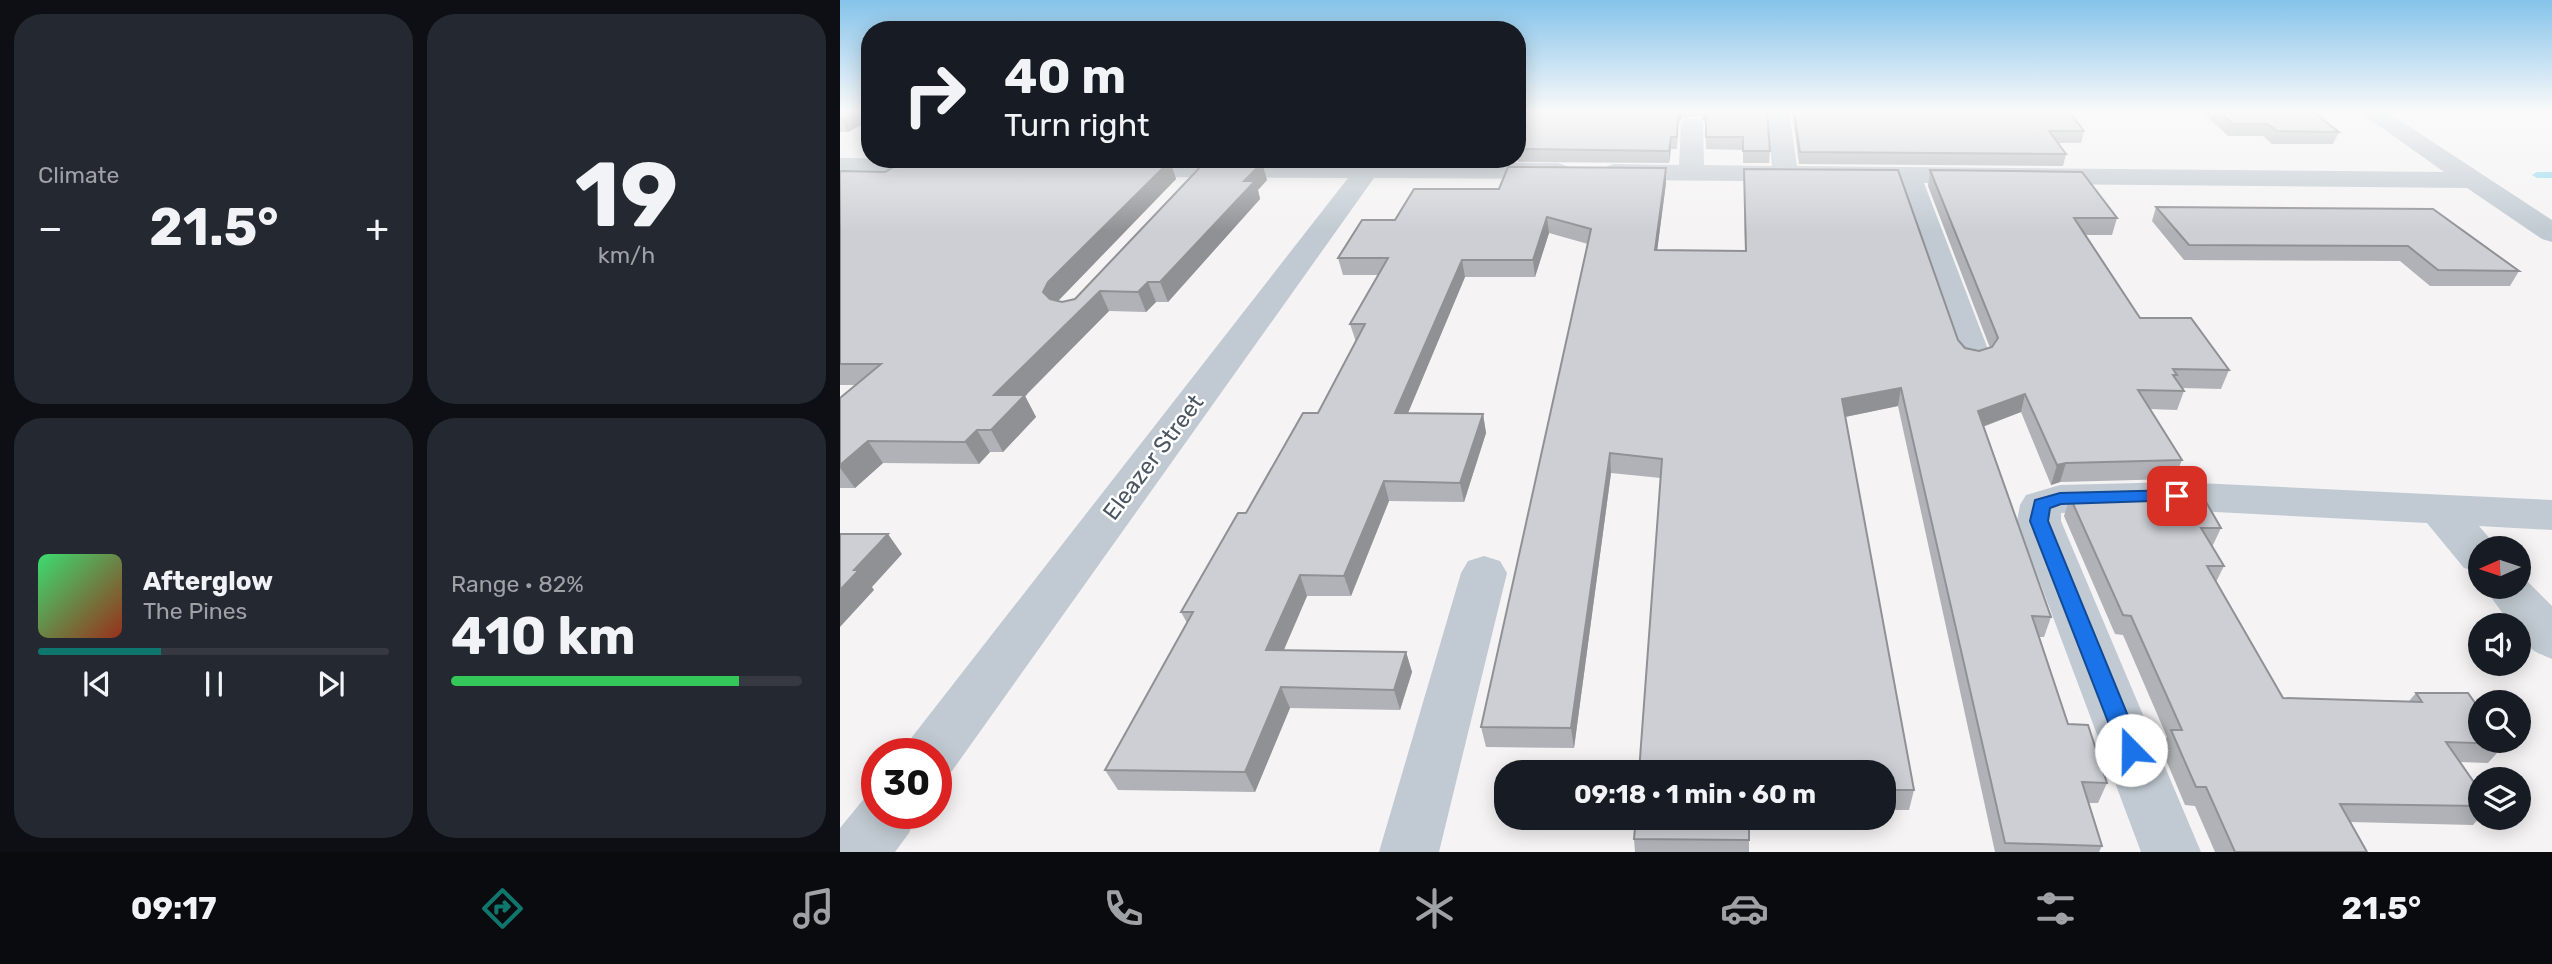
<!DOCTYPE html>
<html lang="en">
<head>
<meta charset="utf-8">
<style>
  body { margin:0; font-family:Rubik,sans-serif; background:#242831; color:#f1f3f6; height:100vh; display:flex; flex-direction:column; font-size:26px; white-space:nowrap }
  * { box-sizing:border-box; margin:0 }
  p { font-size:23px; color:#9ea1a6 }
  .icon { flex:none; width:38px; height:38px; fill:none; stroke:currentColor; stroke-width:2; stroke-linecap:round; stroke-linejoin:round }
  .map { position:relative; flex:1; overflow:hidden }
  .details { display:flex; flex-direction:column; gap:14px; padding:14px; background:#0d0f14; width:840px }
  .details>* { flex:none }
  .top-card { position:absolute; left:21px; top:21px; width:665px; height:147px; border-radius:28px; box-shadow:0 4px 18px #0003; background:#171b24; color:#f1f3f6; overflow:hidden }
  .needle { width:46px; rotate:267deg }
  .buttons { position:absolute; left:1628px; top:536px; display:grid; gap:14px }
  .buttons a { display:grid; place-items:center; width:63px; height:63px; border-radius:50%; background:#171b24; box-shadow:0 4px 18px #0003; font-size:35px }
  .speed { position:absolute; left:21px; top:738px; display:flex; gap:14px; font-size:35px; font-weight:700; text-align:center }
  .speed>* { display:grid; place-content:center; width:91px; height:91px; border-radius:50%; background:#171b24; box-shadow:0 4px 18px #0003; line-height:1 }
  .speed .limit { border:10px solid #d22; background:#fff; color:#111 }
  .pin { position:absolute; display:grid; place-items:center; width:60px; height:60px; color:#fff; margin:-30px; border-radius:14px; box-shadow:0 4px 10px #0006 }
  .me { position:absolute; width:77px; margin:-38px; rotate:338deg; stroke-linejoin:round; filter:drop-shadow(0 0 5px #0008) }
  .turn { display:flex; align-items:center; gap:24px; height:147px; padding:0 28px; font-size:32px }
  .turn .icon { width:91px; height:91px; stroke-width:2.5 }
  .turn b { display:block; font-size:49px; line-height:60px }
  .big { font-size:52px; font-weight:700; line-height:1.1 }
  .details .card { flex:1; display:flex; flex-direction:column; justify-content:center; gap:10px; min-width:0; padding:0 24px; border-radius:28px; background:#242831 }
  .details .dial { align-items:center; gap:0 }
  .dial b { font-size:91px; line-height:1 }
  .song { display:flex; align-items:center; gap:21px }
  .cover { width:84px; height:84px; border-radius:10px; background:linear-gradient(135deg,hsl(140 70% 55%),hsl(10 70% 35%)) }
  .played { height:7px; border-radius:4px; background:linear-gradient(90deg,#0f766e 35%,#363941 35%) }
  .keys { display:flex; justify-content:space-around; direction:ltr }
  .heat { display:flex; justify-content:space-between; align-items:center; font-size:38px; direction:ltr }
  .charge { height:10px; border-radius:5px; background:linear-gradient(90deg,#34c759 82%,#363941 0) }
  .details .tiles { flex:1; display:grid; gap:14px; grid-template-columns:repeat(2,1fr) }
  .trip { position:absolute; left:654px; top:760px; width:402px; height:70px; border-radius:28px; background:#171b24; box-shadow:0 4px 18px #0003; font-weight:700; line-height:70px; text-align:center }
  .menu { display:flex; height:112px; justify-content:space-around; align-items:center; background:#090b0e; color:#9ea1a6 }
  .menu .icon { width:49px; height:49px }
  .menu .current { color:#0f766e }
  .menu b { font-size:32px; color:#f1f3f6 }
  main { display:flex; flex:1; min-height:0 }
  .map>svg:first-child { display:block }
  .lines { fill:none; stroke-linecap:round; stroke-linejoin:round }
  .stream { fill:#90daee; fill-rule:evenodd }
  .minor { fill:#c1cad2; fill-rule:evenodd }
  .wall { fill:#b0b2b7 }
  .shaded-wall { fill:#909195 }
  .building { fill:#cdcfd5; stroke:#909195; stroke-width:2 }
  .route { fill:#1a73e8; stroke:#114b97; stroke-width:2 }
  .labels { text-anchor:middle; stroke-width:5; stroke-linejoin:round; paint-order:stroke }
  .street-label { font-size:23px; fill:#4a5661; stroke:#fff }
</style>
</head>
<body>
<main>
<section class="details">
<div class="tiles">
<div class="card"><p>Climate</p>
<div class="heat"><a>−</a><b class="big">21.5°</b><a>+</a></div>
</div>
<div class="card dial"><b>19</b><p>km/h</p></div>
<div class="card">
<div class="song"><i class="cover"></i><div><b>Afterglow</b><p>The Pines</p></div></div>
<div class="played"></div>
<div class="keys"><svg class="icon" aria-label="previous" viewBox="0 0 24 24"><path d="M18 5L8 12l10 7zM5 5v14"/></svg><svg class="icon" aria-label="pause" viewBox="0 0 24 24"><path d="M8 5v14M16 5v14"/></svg><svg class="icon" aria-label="next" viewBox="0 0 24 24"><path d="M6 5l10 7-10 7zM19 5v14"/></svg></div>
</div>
<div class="card"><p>Range · 82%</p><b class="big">410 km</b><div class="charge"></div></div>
</div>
</section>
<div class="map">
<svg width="1712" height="852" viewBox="0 0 1712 852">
  <rect width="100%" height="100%" fill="#f5f3f3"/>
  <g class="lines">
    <path class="stream" d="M 1712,172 L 1712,178 L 1697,178 L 1692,175 L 1697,172 Z"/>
    <path class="minor" d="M 927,112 L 949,112 L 957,166 L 1604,172 L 1520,112 L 1547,112 L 1712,220 L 1712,242 L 1702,239 L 1627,188 L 1084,183 L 1151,357 L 1146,364 L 1134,367 L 1122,364 L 1117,357 L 1058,182 L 774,180 L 765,177 L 761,172 L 765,167 L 774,164 L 839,165 L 841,124 L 844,119 L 860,119 L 863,124 L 864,165 L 932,166 Z
      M 0,158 L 105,159 L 114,162 L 118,167 L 114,172 L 105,175 L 0,174 Z
      M 522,159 L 547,159 L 545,163 L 718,163 L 727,166 L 731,171 L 727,176 L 718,179 L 534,178 L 112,771 L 96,777 L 96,754 L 64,754 L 72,737 L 508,178 L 281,177 L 272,174 L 268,169 L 272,164 L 281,161 L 519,163 Z
      M 1337,482 L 1712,500 L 1712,530 L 1639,526 L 1658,548 L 1640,548 L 1640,572 L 1624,568 L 1587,523 L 1337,510 L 1221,513 L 1221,521 L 1361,852 L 1301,852 L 1177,521 L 1180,505 L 1186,495 L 1220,485 Z
      M 644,556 L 660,561 L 667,573 L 599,852 L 539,852 L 621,573 L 628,561 Z
      M 1678,572 L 1712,606 L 1712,659 C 1696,653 1678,644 1678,625 L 1671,625 L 1643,586 L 1678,586 Z
      M 37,791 L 37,814 L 77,814 L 69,833 L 55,852 L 0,852 L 0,828 L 27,795 Z"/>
  </g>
  <path class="wall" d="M 0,112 L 30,112 L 30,120 L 8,132 L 0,132 Z
    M 677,112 L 927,112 L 930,151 L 929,163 L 903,163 L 903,150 L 866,149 L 866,124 L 860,116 L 842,118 L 838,124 L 837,149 L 831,149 L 829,163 L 678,162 L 677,147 L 681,138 L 677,138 Z
    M 952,112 L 1229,112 L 1244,131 L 1241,143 L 1218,143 L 1226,154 L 1223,166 L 959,164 Z
    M 1362,112 L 1473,112 L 1499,132 L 1493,144 L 1432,144 L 1423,136 L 1388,136 Z
    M 330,161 L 336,179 L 218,301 L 222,302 L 235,299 L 422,163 L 427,180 L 418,190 L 420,199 L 328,302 L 316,302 L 306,312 L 269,311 L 185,396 L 196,417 L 163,452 L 150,452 L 139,464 L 43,463 L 15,488 L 0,488 L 0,398 L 16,385 L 0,385 L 0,171 L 45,172 Z
    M 826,168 L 826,183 L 817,250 L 905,251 L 904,169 L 1118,340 L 1125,348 L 1139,351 L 1150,348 L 1088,186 L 1090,170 L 1277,218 L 1272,235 L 1245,235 L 1300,318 L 1389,370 L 1381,389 L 1343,388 L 1344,391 L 1337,410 L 1310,409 L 1342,460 L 1334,479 L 1220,482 L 1211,485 L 1181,412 L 1143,427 L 1211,617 L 1204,637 L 1199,637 L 1228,724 L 1267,783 L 1258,803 L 1248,803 L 1262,846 L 1259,852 L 1155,852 L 1058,406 L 1005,417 L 1074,790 L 1069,810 L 1045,810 L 1045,772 L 821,478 L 771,473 L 734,748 L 646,747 L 641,727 L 748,244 L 709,233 L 695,277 L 625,277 L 568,413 L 643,414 L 646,433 L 624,502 L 549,501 L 511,596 L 467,596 L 444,650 L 566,652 L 572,672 L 560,710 L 450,708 L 415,792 L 278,790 L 265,770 L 347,623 L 341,612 L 406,513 L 478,413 L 516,342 L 510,324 L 538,275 L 503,275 L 498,258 L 555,220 Z
    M 1316,207 L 1593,209 L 1679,271 L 1670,286 L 1590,286 L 1560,261 L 1344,260 L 1312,221 Z
    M 1230,497 L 1381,528 L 1372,547 L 1384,566 L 1376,582 L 1443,698 L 1569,701 L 1576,693 L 1665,744 L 1648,763 L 1620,762 L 1640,791 L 1640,817 L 1633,825 L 1510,822 L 1527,852 L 1375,852 L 1355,806 L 1345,805 L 1321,748 L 1327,737 L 1283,635 L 1275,634 L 1224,516 Z
    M 794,839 L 909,840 L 909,852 L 795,852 Z"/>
  <path class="shaded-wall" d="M 16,112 L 30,112 L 30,120 L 8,132 L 2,120 Z
    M 838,112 L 842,112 L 842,118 L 838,124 L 837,149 Z
    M 831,137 L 831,149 L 829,163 L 829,151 Z
    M 330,161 L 336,179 L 218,301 L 213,312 L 203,292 L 208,282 Z
    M 422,163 L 427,180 L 418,190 L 420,199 L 328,302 L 320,282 L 404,181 Z
    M 826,168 L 826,183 L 815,267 L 815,250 Z
    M 707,217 L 709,233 L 695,277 L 693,260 Z
    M 622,260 L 625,277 L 560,432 L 555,413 Z
    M 308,282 L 316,302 L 306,312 L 298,292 Z
    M 260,291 L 269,311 L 185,396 L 196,417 L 163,452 L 151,430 L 154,395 Z
    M 1061,388 L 1058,406 L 1000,418 L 1002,399 Z
    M 1185,394 L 1181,412 L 1133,430 L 1138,411 Z
    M 643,414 L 646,433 L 624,502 L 620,483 Z
    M 137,430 L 150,452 L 139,464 L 125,442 Z
    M 28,441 L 43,463 L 15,488 L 0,468 L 0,465 Z
    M 770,453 L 771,473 L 734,748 L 731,728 Z
    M 1226,463 L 1220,482 L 1211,485 L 1217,465 Z
    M 544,481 L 549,501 L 511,596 L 504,576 Z
    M 48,534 L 62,554 L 32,587 L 34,590 L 0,627 L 0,590 L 14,570 Z
    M 460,575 L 467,596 L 435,670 L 426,650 Z
    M 566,652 L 572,672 L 560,710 L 554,690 Z
    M 441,687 L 450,708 L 415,792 L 405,772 Z"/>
  <path class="building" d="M 0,112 L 16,112 L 2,120 L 0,120 Z
    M 677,112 L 838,112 L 837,137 L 831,137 L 829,151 L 677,149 L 686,126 L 677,126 Z
    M 866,112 L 927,112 L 930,151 L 903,151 L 903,137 L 866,137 Z
    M 954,112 L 1229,112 L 1244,131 L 1209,131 L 1226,154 L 960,152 Z
    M 1380,112 L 1473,112 L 1499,132 L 1437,131 L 1427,124 L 1393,124 Z
    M 65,160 L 330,161 L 208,282 L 203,292 L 210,299 L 222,302 L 235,299 L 365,162 L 422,163 L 404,181 L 415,181 L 320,282 L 308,282 L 298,292 L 260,291 L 154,395 L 185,395 L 151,430 L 137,430 L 125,442 L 28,441 L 0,465 L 0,398 L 41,364 L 0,364 L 0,171 L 45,172 Z
    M 668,167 L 826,168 L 815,250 L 906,251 L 904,169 L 1058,170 L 1118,340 L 1125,348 L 1139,351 L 1152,347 L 1158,338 L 1090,170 L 1242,172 L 1277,218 L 1234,218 L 1300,318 L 1351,318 L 1389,370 L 1333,369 L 1337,375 L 1333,375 L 1344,391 L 1298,390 L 1342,460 L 1226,463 L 1217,465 L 1185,394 L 1138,411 L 1211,617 L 1192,616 L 1228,724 L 1248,725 L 1267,783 L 1242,782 L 1262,846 L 1165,843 L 1061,388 L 1002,399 L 1074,790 L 1045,790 L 1045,772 L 799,772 L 822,459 L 770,453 L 731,728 L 641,727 L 751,229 L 707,217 L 693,260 L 622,260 L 555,413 L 643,414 L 620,483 L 544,481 L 504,576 L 460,575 L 426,650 L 566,652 L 554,690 L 441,687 L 405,772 L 265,770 L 353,612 L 341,612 L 398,513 L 406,513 L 463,413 L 478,413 L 525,324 L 510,324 L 548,258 L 498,258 L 522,220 L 555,220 L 574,189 L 659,189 Z
    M 1316,207 L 1593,209 L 1679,271 L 1598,270 L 1568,246 L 1349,245 Z
    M 1362,495 L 1381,528 L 1361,528 L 1384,566 L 1367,566 L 1443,698 L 1582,702 L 1576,693 L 1628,693 L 1640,710 L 1640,740 L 1662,740 L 1665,744 L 1606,742 L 1640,791 L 1640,806 L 1500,804 L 1527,852 L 1395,852 L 1366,787 L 1356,787 L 1331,730 L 1342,730 L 1291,616 L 1283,615 L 1230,497 Z
    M 0,534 L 48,534 L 14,570 L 19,570 L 0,590 Z
    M 796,817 L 909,817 L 909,840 L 794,839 Z"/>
  <linearGradient id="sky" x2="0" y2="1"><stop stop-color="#85c3ea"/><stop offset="0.48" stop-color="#fafafa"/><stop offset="1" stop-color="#fafafa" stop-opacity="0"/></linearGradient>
  <rect width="1712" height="232" fill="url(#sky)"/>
  <path class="route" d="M 1337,490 L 1343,492 L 1346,496 L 1343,500 L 1221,504 L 1210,508 L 1208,521 L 1302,750 L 1299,757 L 1291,760 L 1283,757 L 1279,750 L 1190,521 L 1195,500 L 1220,493 Z"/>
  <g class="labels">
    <g class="street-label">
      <text transform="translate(313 457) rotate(-53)" y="8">Eleazer Street</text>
    </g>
  </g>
</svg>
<div class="buttons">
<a><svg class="needle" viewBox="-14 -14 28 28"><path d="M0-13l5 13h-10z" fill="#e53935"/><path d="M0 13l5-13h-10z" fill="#9ea1a6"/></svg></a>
<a><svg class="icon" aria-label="sound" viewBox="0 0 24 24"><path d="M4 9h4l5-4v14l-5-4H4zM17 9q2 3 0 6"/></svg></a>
<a><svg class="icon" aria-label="search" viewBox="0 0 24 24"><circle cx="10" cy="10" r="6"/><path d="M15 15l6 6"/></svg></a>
<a><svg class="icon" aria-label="layers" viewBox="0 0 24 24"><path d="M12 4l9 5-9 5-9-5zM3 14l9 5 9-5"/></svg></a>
</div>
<div class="speed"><div class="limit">30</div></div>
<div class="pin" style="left:1337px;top:496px;background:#d93025"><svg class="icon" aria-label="arrive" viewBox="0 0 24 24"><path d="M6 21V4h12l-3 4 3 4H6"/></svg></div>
<svg class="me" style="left:1291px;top:750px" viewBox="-20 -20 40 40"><circle r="19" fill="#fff"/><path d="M0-13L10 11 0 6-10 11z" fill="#1a73e8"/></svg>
<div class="trip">09:18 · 1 min · 60 m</div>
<div class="top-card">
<div class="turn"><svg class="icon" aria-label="right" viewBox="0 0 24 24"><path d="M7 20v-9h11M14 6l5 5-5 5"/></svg><div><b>40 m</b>Turn right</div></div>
</div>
</div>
</main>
<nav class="menu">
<b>09:17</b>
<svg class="icon current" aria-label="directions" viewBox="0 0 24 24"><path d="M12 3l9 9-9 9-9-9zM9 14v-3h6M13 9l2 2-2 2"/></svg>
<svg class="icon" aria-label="music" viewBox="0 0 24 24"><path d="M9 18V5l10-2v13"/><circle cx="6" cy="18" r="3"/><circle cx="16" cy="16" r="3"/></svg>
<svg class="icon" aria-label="phone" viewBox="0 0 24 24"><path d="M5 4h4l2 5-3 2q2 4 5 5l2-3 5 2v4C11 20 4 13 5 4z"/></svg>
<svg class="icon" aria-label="climate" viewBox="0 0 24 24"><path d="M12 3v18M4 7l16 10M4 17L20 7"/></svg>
<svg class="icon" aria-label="car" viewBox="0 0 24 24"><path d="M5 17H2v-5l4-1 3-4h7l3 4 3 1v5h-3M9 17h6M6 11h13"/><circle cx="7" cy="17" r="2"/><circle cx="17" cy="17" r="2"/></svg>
<svg class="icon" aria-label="filters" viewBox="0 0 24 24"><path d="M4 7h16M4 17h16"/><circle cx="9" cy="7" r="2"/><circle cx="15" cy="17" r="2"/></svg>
<b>21.5°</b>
</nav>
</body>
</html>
